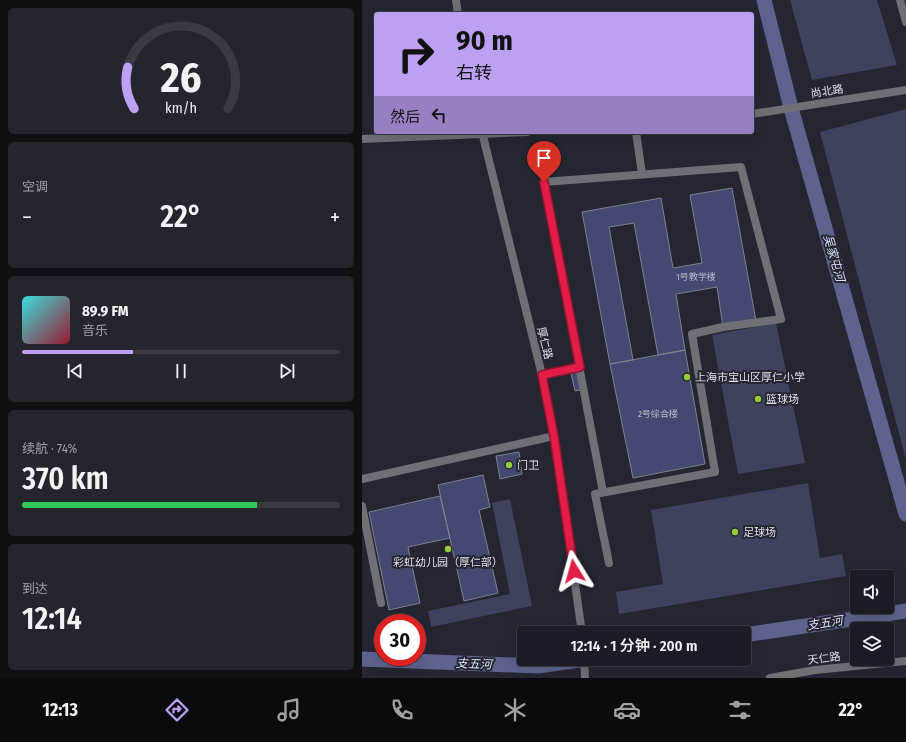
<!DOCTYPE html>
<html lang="zh">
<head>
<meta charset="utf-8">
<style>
  body { margin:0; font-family:"Fira Sans Condensed","Noto Sans SC",sans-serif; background:#24252d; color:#f1f3f6; height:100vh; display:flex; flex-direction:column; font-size:15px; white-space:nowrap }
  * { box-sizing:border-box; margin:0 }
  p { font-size:13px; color:#a0a1a7 }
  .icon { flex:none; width:22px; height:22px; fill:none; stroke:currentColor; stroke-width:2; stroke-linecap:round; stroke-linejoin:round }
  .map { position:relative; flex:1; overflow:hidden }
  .panel { display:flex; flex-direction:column; gap:8px; padding:8px; background:#0f0f14; width:362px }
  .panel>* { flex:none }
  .guide { position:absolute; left:12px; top:12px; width:380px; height:122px; border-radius:4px; box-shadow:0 4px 16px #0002,0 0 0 1px #393a42; background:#bca0f2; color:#111; overflow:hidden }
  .tools { position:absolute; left:488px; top:570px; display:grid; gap:8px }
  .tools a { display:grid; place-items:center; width:44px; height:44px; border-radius:4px; background:#1b1c25; box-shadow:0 4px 16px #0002,0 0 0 1px #393a42; font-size:20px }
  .speed { position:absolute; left:12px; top:614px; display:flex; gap:8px; font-size:20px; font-weight:700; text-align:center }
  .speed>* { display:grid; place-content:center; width:52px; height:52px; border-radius:50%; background:#1b1c25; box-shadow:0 4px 16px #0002,0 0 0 1px #393a42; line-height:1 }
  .speed .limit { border:6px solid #d22; background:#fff; color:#111 }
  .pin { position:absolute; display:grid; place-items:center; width:34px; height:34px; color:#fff; margin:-41px -17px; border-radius:50% 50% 50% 0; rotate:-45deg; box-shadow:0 0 4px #0007 }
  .pin .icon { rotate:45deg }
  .me { position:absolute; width:44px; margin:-22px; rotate:352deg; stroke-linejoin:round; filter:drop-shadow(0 0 3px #0008) }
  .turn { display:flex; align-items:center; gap:14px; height:84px; padding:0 16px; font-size:18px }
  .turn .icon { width:52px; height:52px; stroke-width:2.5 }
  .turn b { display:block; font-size:28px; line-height:34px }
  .then { display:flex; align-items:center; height:38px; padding:0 16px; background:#0003; gap:8px; font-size:15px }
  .big { font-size:30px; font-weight:600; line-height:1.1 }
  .panel .card { flex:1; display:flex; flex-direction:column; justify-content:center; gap:6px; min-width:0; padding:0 14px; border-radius:6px; background:#24252d }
  .panel .dial { align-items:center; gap:0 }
  .dial svg { height:104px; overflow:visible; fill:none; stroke:#393a42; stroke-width:7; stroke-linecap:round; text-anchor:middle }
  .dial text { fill:#f1f3f6; stroke:none }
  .song { display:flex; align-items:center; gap:12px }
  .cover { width:48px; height:48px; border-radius:6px; background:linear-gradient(135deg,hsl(180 70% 55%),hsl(350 70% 35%)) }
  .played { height:4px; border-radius:2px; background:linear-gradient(90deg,#bca0f2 35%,#393a42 35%) }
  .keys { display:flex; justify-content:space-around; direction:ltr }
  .heat { display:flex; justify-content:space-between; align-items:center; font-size:22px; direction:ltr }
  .charge { height:6px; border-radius:3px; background:linear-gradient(90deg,#34c759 74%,#393a42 0) }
  .trip { position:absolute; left:155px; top:626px; width:234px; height:40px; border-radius:4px; background:#1b1c25; box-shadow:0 4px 16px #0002,0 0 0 1px #393a42; font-weight:600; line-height:40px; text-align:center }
  .menu { display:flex; height:64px; justify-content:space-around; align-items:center; background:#0b0b0f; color:#a0a1a7 }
  .menu .icon { width:28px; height:28px }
  .menu .current { color:#bca0f2 }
  .menu b { font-size:18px; color:#f1f3f6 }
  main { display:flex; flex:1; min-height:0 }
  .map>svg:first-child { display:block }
  .green { fill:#3e425c }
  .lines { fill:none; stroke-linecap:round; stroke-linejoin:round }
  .canal { stroke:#5d638d; stroke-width:15 }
  .building { fill:#444971; stroke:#7e818f }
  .street { stroke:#6f7076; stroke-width:8 }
  .route-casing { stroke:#92132f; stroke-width:10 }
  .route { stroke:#e11d48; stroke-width:7 }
  .poi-dot { fill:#97cc38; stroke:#242631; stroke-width:1.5 }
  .labels { text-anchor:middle; stroke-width:4; stroke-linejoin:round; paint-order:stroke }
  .number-label { font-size:9px; fill:#b8baca }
  .street-label { font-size:11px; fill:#dfe0e8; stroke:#242631 }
  .poi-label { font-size:11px; fill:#dfe0e8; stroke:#242631; text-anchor:start }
  .water-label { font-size:12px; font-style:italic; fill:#dbe0fc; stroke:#242631 }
</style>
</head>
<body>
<main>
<section class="panel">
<div class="card dial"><svg viewBox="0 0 100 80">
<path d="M14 69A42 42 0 1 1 86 69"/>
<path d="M14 69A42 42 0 0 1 9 37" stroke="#bca0f2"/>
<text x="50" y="56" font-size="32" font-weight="700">26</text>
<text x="50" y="72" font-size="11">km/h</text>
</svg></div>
<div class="card"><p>空调</p>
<div class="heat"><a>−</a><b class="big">22°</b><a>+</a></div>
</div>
<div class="card">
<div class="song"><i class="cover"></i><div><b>89.9 FM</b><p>音乐</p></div></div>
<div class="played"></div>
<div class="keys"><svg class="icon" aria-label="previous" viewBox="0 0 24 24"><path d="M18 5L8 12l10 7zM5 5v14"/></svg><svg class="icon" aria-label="pause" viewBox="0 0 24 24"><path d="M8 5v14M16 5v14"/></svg><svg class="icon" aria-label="next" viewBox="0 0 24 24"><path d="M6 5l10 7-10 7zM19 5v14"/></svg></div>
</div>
<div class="card"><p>续航 · 74%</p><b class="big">370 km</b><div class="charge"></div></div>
<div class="card"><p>到达</p><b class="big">12:14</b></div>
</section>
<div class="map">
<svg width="544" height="678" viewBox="0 0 544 678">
  <rect width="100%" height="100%" fill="#242631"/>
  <path class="green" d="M 428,0 L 515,0 L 535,65 L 450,80 Z
    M 544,109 L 544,460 L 458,132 Z
    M 414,323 L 443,463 L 376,474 L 350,335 Z
    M 446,483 L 458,558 L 480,554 L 484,576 L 257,614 L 254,592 L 301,584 L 289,510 Z
    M 148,499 L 170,606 L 69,627 L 66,611 L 148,594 L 130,503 Z"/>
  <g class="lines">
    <path class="canal" d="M 402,0 L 429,108 L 544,514
      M 382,635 L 544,611
      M 0,659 L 176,666 L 224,659"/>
  </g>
  <path class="building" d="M 370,188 L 394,321 L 361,327 L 355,287 L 314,294 L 323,350 L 296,355 L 272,223 L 247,227 L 271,360 L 248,364 L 220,212 L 299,198 L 311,268 L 340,263 L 328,195 Z
    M 323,350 L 343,464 L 271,478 L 248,364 Z
    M 218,367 L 222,389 L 213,391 L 208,369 Z
    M 157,452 L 160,474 L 138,479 L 134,456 Z
    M 121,475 L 128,507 L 117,510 L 136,593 L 102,601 L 76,485 Z
    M 78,496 L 88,538 L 46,547 L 58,603 L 27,610 L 7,512 Z"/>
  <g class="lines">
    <path class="street" d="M 94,0 L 96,14
      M 538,0 L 544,22
      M 390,114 L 544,90
      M 120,132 L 180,375 L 192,436 L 220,633
      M 274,132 L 280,174
      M 0,139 L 165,132
      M 180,375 L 218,367
      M 0,479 L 192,436
      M 241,492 L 182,182 L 379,167 L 419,319 L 361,327 L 330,334 L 353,472 L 233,494 L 247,563
      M 0,506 L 19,603
      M 222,659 L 223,678
      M 408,678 L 453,670 L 544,661"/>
  </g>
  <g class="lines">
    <g class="route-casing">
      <path id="route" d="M 182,182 L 218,367 L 180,375 L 192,436 L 212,571"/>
    </g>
    <use href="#route" class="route"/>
  </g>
  <g class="poi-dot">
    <circle cx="325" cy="377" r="4"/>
    <circle cx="396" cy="399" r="4"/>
    <circle cx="147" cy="465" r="4"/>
    <circle cx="373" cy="532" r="4"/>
    <circle cx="86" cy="549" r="4"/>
  </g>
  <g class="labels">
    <g class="number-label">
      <text x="334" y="280">1号教学楼</text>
      <text x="296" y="417">2号综合楼</text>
    </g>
    <g class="street-label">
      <text transform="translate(465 91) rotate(-9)" y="4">尚北路</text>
      <text transform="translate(183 343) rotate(76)" y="4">厚仁路</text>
      <text transform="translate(462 658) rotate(-7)" y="4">天仁路</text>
    </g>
    <g class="poi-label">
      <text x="333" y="381">上海市宝山区厚仁小学</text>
      <text x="404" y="403">篮球场</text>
      <text x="155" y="469">门卫</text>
      <text x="381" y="536">足球场</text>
      <text x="86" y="566" text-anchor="middle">彩虹幼儿园（厚仁部）</text>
    </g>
    <g class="water-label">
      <text transform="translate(472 258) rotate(74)" y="4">吴家屯河</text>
      <text transform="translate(463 623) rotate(-9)" y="4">支五河</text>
      <text transform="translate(112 664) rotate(2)" y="4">支五河</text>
    </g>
  </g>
</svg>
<div class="tools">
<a><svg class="icon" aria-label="sound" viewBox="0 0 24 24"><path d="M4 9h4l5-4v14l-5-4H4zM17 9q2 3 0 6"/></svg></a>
<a><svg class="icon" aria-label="layers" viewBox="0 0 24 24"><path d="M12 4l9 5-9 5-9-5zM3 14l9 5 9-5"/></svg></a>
</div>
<div class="speed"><div class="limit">30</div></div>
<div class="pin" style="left:182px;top:182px;background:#d93025"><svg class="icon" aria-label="arrive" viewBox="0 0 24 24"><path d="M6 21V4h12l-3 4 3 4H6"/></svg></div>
<svg class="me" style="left:212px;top:571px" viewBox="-20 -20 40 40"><path d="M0-17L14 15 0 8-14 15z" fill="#e11d48" stroke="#fff" stroke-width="4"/></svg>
<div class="trip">12:14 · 1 分钟 · 200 m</div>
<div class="guide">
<div class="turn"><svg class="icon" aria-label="right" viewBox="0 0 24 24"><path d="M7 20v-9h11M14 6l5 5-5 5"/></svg><div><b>90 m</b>右转</div></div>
<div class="then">然后<svg class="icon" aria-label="left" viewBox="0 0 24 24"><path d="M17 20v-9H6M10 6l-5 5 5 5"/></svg></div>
</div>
</div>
</main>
<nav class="menu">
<b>12:13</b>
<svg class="icon current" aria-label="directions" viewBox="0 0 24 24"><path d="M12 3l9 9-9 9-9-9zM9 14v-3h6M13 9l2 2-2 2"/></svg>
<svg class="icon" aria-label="music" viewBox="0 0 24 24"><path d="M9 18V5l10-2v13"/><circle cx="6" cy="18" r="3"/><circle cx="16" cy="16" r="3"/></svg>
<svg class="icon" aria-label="phone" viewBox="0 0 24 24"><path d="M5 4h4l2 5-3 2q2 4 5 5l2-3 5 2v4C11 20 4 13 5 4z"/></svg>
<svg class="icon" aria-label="climate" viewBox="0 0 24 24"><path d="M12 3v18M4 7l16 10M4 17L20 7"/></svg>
<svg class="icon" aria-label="car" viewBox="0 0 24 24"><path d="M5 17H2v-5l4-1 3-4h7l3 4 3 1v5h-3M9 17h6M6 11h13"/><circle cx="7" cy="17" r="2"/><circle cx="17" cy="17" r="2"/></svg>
<svg class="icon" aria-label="filters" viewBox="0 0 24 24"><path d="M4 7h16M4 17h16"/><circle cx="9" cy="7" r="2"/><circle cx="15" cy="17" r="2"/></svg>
<b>22°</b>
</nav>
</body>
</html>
